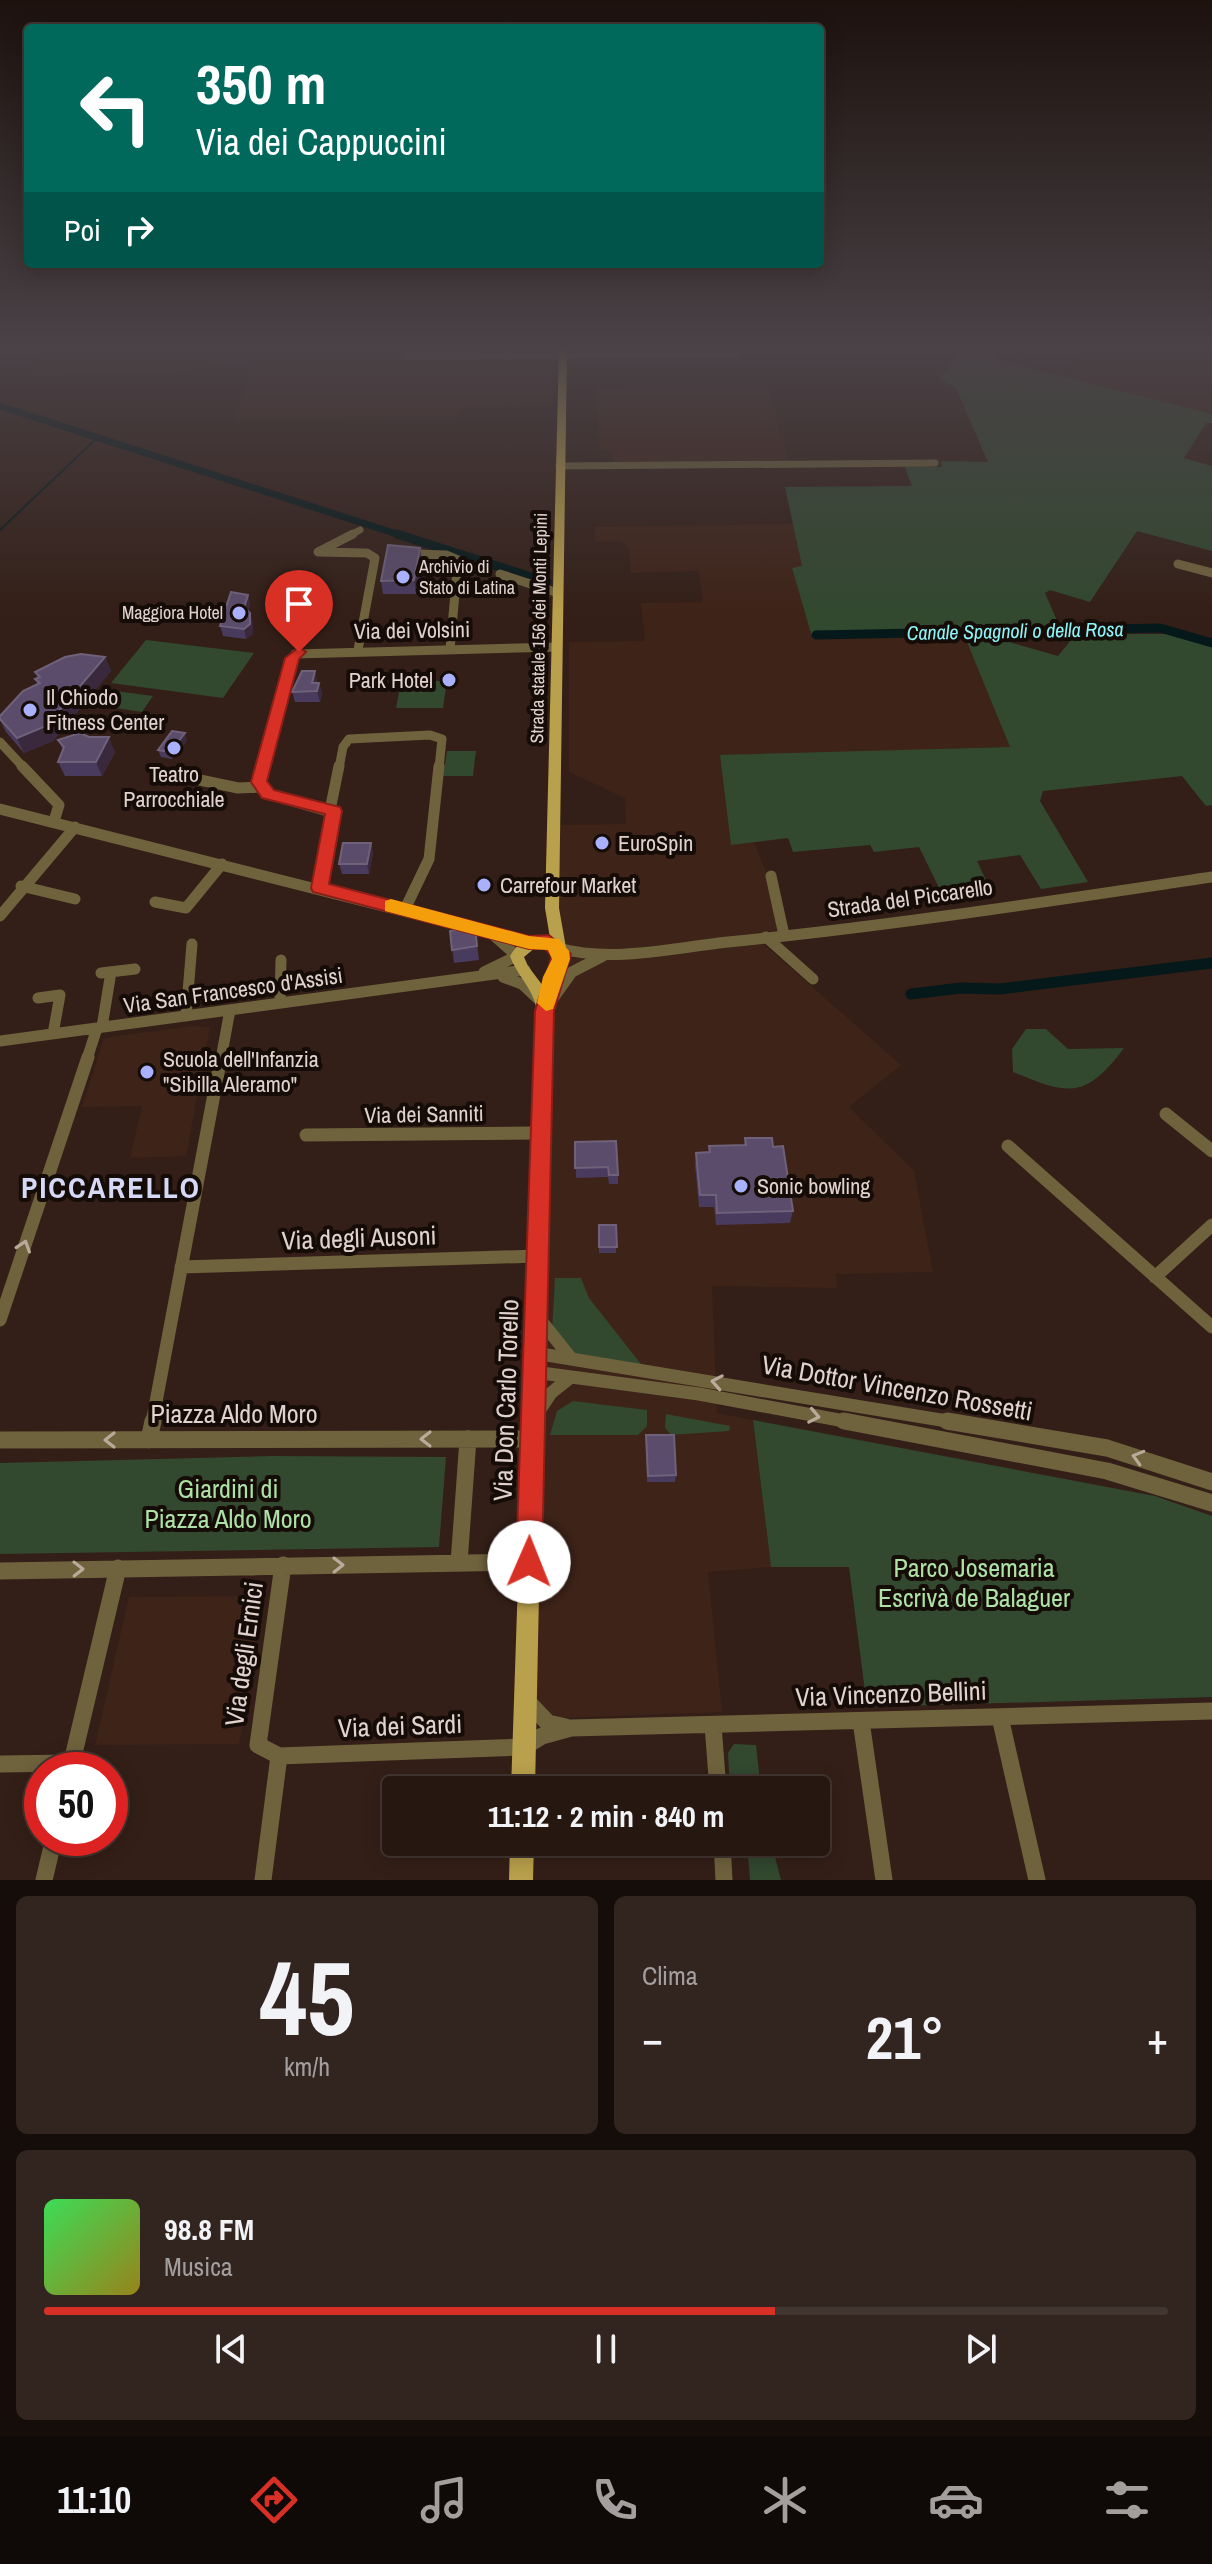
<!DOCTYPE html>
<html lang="it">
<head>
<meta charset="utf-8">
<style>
  body { margin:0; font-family:"Archivo Narrow",sans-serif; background:#32241f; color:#f1f3f6; height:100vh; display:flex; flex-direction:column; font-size:30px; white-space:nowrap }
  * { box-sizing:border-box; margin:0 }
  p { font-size:26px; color:#a49f9f }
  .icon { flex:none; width:44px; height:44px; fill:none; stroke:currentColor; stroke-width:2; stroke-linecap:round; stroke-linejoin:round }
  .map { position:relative; height:1880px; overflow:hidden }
  .panel { display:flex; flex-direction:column; gap:16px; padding:16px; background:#150d09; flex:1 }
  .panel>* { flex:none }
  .top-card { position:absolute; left:24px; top:24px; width:800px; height:244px; border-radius:8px; box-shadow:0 4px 20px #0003,0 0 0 2px #423631; background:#00695c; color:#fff; overflow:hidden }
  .speed { position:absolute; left:24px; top:1752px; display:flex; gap:16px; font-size:40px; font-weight:700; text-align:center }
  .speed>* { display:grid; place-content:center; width:104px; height:104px; border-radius:50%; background:#261711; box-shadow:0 4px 20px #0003,0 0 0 2px #423631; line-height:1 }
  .speed .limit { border:12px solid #d22; background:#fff; color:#111 }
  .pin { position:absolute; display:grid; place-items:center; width:68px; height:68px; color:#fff; margin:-82px -34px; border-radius:50% 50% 50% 0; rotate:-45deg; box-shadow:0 0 8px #0007 }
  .pin .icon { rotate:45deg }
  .me { position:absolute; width:88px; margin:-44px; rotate:1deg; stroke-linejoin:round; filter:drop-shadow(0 0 6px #0008) }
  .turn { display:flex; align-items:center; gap:28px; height:168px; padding:0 40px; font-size:36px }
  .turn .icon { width:104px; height:104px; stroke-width:2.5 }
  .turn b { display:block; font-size:56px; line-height:68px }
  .then { display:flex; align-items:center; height:76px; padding:0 40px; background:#0003; gap:16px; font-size:30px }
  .big { font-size:60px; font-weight:700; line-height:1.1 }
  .panel .widget { flex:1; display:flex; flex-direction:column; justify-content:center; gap:12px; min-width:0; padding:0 28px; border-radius:12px; background:#32241f }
  .panel .dial { align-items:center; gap:0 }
  .dial b { font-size:104px; line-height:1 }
  .song { display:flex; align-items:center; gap:24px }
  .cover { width:96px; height:96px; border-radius:12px; background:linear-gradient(135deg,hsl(130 70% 55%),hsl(50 70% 35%)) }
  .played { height:8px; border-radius:4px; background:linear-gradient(90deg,#d93025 65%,#423631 65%) }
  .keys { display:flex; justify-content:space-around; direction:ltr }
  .heat { display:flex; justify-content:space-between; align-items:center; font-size:44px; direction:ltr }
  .panel .tiles { flex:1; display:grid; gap:16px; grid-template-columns:1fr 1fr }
  .widget:last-child { grid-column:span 2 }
  .trip { position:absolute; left:382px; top:1776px; width:448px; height:80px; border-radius:8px; background:#261711; box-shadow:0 4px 20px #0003,0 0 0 2px #423631; font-weight:700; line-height:80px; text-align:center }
  .menu { display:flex; height:128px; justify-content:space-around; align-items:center; background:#0f0907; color:#a49f9f }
  .menu .icon { width:56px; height:56px }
  .menu .selected { color:#d93025 }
  .menu b { font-size:36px; color:#f1f3f6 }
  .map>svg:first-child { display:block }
  .built { fill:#3e2318 }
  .green { fill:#32482f }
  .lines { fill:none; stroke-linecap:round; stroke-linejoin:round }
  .stream { stroke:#05191a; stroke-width:2 }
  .canal-far2 { stroke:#05191a; stroke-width:7 }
  .canal-far1 { stroke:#05191a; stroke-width:9 }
  .canal { stroke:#05191a; stroke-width:11 }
  .minor-far4 { stroke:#6f633d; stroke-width:7 }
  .minor-far3 { stroke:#6f633d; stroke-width:9 }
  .minor-far2 { stroke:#6f633d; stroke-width:11 }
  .minor-far1 { stroke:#6f633d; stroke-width:13 }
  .minor { stroke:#6f633d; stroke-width:17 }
  .major { fill:#b9a04c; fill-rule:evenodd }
  .wall { fill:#493b5e }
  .shaded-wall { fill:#3a293d }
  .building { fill:#5a4c6a; stroke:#6f617a; stroke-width:2 }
  .oneway { stroke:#b9ab9b }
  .route { fill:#d93025; stroke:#8d1f18; stroke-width:2 }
  .slow { fill:#f59e0b }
  .poi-dot { fill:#a9b0fc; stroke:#150c08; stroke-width:3 }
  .labels { text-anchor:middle; stroke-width:8; stroke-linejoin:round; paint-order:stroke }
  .far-poi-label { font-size:18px; fill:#e1d2cd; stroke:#150c08; text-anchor:start }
  .far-street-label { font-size:18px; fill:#e1d2cd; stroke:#150c08 }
  .far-water-label { font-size:20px; font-style:italic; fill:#8df5f9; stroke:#150c08 }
  .street-label { font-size:22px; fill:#e1d2cd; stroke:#150c08 }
  .poi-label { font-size:22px; fill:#e1d2cd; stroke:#150c08; text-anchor:start }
  .near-street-label { font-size:26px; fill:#e1d2cd; stroke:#150c08 }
  .near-park-label { font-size:26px; fill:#ade1a6; stroke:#150c08 }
  .district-label { font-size:30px; font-weight:bold; letter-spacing:2px; fill:#d5d9f6; stroke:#150c08 }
</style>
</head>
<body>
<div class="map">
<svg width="1212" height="1880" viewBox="0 0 1212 1880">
  <rect width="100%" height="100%" fill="#331f17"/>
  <path class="built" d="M 45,350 L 554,350 L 553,405 L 469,406 L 452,418 L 234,419 L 256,359 L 168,373 L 28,376 Z
    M 1087,350 L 1171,350 L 1212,359 L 1212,416 L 1062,381 Z
    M 766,380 L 788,461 L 613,463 L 612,450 L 600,450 L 596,389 L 624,389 L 624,382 Z
    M 793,524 L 803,567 L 792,568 L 812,637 L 964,635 L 1010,747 L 720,756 L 732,844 L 753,841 L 768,876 L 781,930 L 752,934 L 901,1065 L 849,1107 L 914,1171 L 933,1272 L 836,1274 L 837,1288 L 712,1286 L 717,1413 L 753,1420 L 771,1567 L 708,1572 L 722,1712 L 531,1719 L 551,825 L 626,824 L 625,798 L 569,772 L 569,642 L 645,641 L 641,603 L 703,602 L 699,571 L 630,573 L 629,550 L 621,541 L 595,542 L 595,527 Z
    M 192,1026 L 210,1027 L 186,1156 L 130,1158 L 142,1106 L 82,1107 L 104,1038 Z
    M 263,1596 L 239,1744 L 95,1745 L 129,1597 Z"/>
  <path class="green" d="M 962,350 L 1002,350 L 994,359 L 1212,414 L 1212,423 L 1206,423 L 1184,458 L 1212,466 L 1212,551 L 1137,531 L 1090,602 L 1050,590 L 1045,593 L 1059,625 L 982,629 L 985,635 L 1058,656 L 1076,634 L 1175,634 L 1212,645 L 1212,805 L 1206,806 L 1182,776 L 1043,791 L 1040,801 L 1088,882 L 1041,889 L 1020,855 L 977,861 L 994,897 L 947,904 L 919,847 L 874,852 L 870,845 L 793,852 L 788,838 L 731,845 L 720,755 L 1010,747 L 964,635 L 812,637 L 792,568 L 802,566 L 785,487 L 912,486 L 905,467 L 942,467 L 941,461 L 988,462 L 956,388 L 939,379 Z
    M 146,640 L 254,653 L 223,698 L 111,683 Z
    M 401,681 L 447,681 L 443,708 L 396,708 Z
    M 108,690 L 153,696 L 142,712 L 96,705 Z
    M 447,751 L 476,751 L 473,776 L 443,776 Z
    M 1026,1029 L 1046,1029 L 1068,1049 L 1124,1048 C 1085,1100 1069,1095 1013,1072 L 1012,1049 Z
    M 555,1278 L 581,1278 L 589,1298 L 641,1364 L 639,1367 L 570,1356 L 552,1330 Z
    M 573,1401 L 647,1410 L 647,1426 L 638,1435 L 550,1435 L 557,1411 Z
    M 666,1414 L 730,1426 L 729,1431 L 671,1435 L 665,1428 Z
    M 753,1420 L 1155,1496 L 1212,1516 L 1212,1697 L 867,1707 L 849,1567 L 771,1567 Z
    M 272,1456 L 446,1457 L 439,1547 L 0,1554 L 0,1463 Z
    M 734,1744 L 756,1745 L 761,1790 L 730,1790 L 728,1753 Z
    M 747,1842 L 772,1845 L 781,1880 L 750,1880 Z"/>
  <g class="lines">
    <path class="stream" d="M 0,530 L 97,438"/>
    <path class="canal-far2" d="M 0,406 L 403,536"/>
    <path class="canal-far1" d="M 397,534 L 547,582
      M 816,635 L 1160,628 L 1212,643"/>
    <path class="canal" d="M 911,994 L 961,988 L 1000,989 L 1212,963"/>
    <path class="minor-far4" d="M 405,356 L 737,354
      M 559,466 L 935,463
      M 349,536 L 360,530"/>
    <path class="minor-far3" d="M 353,534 L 318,552 L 367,553 L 375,558 L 358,650
      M 416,554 L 446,555 L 458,560 L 450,649
      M 1178,564 L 1212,573
      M 500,574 L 558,593
      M 0,742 L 24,768
      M 263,768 L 295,654 L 557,647
      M 339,768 L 343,747 L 349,739 L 430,735 L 442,739 L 439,768"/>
    <path class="minor-far2" d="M 22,766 L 59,805 L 54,821
      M 264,766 L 259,782 L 268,794 L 335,813 L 319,888
      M 200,780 L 238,788 L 261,787
      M 0,809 L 529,943
      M 329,815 L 339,766
      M 771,876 L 784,935
      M 21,886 L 75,899
      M 155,902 L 186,908 L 222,864
      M 405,909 L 429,859 L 439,766
      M 0,916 L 75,827
      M 766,937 L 813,979
      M 558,948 C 613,963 672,948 728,942 C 890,926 1051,901 1212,877
      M 484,972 L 517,956 L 491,933
      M 101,973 L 135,969
      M 503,977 L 522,984 L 538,999
      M 38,998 L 60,995 L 53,1034
      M 280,1003 L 281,960
      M 547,1007 L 572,972 L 603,956
      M 186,1016 L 192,944
      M 102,1027 L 111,972
      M 0,1041 L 525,970
      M 87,1059 L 97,1028
      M 221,1059 L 230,1010"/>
    <path class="minor-far1" d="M 1166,1114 L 1212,1151
      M 306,1135 L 541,1133
      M 1008,1146 L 1212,1327
      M 181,1267 L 538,1256
      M 1155,1277 L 1212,1225
      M 538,1317 L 570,1357
      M 0,1320 L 88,1057
      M 535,1353 L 959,1423
      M 534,1372 L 699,1394 L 855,1423
      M 537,1414 L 551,1393 L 571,1377
      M 152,1423 L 221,1057"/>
    <path class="minor" d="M 844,1421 L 1107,1471 L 1212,1503
      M 947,1421 L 1107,1448 L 1212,1482
      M 0,1440 L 532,1439
      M 149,1440 L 153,1421
      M 459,1563 L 468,1439
      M 0,1571 L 529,1562
      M 529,1703 L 548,1723 L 566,1727
      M 1000,1717 L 1037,1880
      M 861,1721 L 884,1880
      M 713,1725 L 718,1790
      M 279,1756 L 524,1747 L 542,1736 L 571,1728 L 1212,1711
      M 0,1764 L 72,1763
      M 70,1770 L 118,1568
      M 722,1842 L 724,1880
      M 44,1880 L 54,1838
      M 263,1880 L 279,1756 L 258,1745 L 283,1565"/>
    <path class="major" d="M 559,350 L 567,350 L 559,908 L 568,959 L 559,977 L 551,1007 L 535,1790 L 511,1790 L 537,1011 C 534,989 517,976 510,956 C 519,940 532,933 550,938 L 545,908 ZM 536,947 L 545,947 L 553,952 L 554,959 L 543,986 L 528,966 L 524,957 Z
      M 510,1842 L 534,1842 L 533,1880 L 509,1880 Z"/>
  </g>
  <path class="wall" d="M 420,548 L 422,562 L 416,594 L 383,594 L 381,581 Z
    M 248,595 L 250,605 L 248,612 L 250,613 L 253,624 L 253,634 L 246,639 L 223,636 L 220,626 Z
    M 105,657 L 111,671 L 53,741 L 24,753 L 6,732 L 0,720 L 0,716 L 37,684 L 35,679 L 38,678 L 35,672 Z
    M 317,681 L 317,683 L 319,683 L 322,693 L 320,702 L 295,702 L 292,692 Z
    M 58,740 L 115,752 L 102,776 L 65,776 L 58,762 L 63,750 Z
    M 187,740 L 172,759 L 161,757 L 158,750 Z
    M 371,843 L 373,853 L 369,874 L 342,874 L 339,864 Z
    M 475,927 L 479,960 L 454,963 L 450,931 Z
    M 745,1138 L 773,1147 L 793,1211 L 790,1223 L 716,1225 L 714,1207 L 699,1207 L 695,1165 L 696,1153 L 708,1153 L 709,1146 L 744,1145 Z
    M 575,1142 L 618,1175 L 618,1184 L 609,1184 L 608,1177 L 576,1178 Z
    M 599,1225 L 616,1225 L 616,1253 L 599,1253 Z
    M 646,1435 L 676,1475 L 675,1482 L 647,1482 Z"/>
  <path class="shaded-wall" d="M 420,548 L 422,562 L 416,594 L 414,580 Z
    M 248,595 L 250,605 L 246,618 L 244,608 Z
    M 250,613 L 253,624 L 253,634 L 246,639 L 244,629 Z
    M 105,657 L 111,671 L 53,741 L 24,753 L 17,738 Z
    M 315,671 L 317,681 L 314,694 L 312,683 Z
    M 319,683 L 322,693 L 320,702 L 317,691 Z
    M 185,733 L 187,740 L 172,759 L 170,752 Z
    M 109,737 L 115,752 L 102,776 L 96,762 Z
    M 371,843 L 373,853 L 369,874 L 367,864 Z"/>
  <path class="building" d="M 388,545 L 420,548 L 414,580 L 381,581 Z
    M 231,592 L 248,595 L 244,608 L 250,613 L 250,624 L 244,629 L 220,626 Z
    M 81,654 L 105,657 L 46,726 L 17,738 L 0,719 L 0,716 L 23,691 L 40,683 L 35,679 L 40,677 L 35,672 L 65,657 Z
    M 302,671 L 315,671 L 312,683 L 319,683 L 317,691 L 292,692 Z
    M 172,731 L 185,733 L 170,752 L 158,750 Z
    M 80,733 L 89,737 L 109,737 L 96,762 L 58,762 L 64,747 L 58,740 Z
    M 343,843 L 371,843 L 367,864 L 339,864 Z
    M 475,927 L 477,946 L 452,950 L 450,931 Z
    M 745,1138 L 772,1138 L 773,1147 L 783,1146 L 793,1211 L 717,1213 L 716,1195 L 700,1195 L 696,1153 L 710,1152 L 709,1146 L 746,1145 Z
    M 616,1141 L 618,1175 L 609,1175 L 608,1167 L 575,1168 L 575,1142 Z
    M 599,1225 L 616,1225 L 617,1247 L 599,1247 Z
    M 646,1435 L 674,1435 L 676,1475 L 648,1476 Z"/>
  <defs><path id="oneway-chevron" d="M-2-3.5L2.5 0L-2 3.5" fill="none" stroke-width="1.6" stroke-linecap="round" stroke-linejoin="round" transform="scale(2)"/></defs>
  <g class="oneway">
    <use href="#oneway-chevron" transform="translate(24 1246) rotate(-72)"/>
    <use href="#oneway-chevron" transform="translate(717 1382) rotate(-170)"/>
    <use href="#oneway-chevron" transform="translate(814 1416) rotate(11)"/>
    <use href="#oneway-chevron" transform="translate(426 1439) rotate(180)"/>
    <use href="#oneway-chevron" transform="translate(110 1440) rotate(180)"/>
    <use href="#oneway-chevron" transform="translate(1138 1457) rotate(-164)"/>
    <use href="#oneway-chevron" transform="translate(338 1565) rotate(-1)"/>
    <use href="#oneway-chevron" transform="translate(78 1569) rotate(-1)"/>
  </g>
  <linearGradient id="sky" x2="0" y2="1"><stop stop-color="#1c110d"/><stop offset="0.57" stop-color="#4a4247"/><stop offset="1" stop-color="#4a4247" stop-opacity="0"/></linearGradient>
  <rect width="1212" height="613" fill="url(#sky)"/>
  <path class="route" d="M 299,647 L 306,652 L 299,659 L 267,781 L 274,790 L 340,807 L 342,811 L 329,884 L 529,936 L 549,935 L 571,954 L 554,1011 L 542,1562 L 538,1571 L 529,1575 L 520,1571 L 516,1562 L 535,1011 L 552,956 L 545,949 L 529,949 L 313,892 L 311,888 L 325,814 L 262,798 L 251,782 L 285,658 Z"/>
  <path class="slow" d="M 391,899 L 529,936 L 559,939 L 569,951 L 570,959 L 553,1009 L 546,1011 L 537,1003 L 543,977 L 552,959 L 548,950 L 529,949 L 385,911 L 385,901 Z"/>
  <g class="poi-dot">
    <circle cx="403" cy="577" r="8"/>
    <circle cx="239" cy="613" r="8"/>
    <circle cx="449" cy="680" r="8"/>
    <circle cx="30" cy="710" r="8"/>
    <circle cx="174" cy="748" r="8"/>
    <circle cx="602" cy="843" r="8"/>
    <circle cx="484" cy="885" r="8"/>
    <circle cx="147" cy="1072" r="8"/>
    <circle cx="741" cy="1186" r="8"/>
  </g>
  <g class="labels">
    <g class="far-poi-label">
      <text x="419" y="573">Archivio di<tspan x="419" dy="21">Stato di Latina</tspan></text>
      <text x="223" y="619" text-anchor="end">Maggiora Hotel</text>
    </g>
    <g class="far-street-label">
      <text transform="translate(539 628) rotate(-89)" y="6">Strada statale 156 dei Monti Lepini</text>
    </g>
    <g class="far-water-label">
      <text transform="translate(1015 631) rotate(-1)" y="7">Canale Spagnoli o della Rosa</text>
    </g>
    <g class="street-label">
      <text transform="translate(412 630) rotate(-1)" y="8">Via dei Volsini</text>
      <text transform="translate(910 898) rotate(-8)" y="8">Strada del Piccarello</text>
      <text transform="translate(233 990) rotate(-8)" y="8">Via San Francesco d'Assisi</text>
      <text transform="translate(424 1114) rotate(-1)" y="8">Via dei Sanniti</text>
    </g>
    <g class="poi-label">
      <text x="433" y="688" text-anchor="end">Park Hotel</text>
      <text x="46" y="705">Il Chiodo<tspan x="46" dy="25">Fitness Center</tspan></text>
      <text x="174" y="782" text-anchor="middle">Teatro<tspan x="174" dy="25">Parrocchiale</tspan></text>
      <text x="618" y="851">EuroSpin</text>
      <text x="500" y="893">Carrefour Market</text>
      <text x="163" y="1067">Scuola dell'Infanzia<tspan x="163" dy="25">"Sibilla Aleramo"</tspan></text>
      <text x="757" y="1194">Sonic bowling</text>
    </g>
    <g class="near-street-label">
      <text transform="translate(359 1238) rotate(-2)" y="9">Via degli Ausoni</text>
      <text transform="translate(897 1388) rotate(10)" y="9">Via Dottor Vincenzo Rossetti</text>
      <text transform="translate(506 1400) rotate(-88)" y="9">Via Don Carlo Torello</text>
      <text x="234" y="1423">Piazza Aldo Moro</text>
      <text transform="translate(244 1654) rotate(-82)" y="9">Via degli Ernici</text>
      <text transform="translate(891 1694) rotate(-2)" y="9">Via Vincenzo Bellini</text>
      <text transform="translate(400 1726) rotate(-2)" y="9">Via dei Sardi</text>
    </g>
    <g class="near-park-label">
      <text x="228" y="1498">Giardini di<tspan x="228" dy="30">Piazza Aldo Moro</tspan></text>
      <text x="974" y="1577">Parco Josemaria<tspan x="974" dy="30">Escrivà de Balaguer</tspan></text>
    </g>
    <g class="district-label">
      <text x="111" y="1198">PICCARELLO</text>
    </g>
  </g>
</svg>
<div class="speed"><div class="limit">50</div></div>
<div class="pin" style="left:299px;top:652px;background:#d93025"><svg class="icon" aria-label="arrive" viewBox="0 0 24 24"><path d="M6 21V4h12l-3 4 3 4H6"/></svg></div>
<svg class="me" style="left:529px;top:1562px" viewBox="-20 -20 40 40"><circle r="19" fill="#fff"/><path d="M0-13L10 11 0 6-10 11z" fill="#d93025"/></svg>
<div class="trip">11:12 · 2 min · 840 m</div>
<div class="top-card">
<div class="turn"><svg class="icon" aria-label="left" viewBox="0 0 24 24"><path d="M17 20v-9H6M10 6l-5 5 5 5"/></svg><div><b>350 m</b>Via dei Cappuccini</div></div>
<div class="then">Poi<svg class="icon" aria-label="right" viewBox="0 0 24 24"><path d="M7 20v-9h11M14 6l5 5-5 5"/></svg></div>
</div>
</div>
<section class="panel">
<div class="tiles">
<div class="widget dial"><b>45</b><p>km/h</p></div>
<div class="widget"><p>Clima</p>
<div class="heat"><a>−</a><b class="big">21°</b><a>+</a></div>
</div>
<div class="widget">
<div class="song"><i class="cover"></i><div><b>98.8 FM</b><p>Musica</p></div></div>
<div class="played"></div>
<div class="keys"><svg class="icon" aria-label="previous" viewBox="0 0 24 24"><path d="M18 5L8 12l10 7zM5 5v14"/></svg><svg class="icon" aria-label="pause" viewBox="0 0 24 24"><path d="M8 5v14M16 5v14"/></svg><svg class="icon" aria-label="next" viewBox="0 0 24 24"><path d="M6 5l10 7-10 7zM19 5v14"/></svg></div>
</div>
</div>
</section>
<nav class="menu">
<b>11:10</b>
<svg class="icon selected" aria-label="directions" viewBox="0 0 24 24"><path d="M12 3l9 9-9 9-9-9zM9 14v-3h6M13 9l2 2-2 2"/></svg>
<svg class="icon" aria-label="music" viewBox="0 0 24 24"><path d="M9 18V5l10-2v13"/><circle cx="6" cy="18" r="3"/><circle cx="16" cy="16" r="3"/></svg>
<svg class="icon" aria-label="phone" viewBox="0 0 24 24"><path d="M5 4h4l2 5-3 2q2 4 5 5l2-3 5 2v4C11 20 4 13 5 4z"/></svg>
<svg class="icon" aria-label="climate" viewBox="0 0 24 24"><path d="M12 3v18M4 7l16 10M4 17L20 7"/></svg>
<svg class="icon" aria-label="car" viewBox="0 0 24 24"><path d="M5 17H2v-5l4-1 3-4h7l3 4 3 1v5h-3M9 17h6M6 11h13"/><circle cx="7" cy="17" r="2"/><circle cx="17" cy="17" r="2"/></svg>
<svg class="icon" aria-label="filters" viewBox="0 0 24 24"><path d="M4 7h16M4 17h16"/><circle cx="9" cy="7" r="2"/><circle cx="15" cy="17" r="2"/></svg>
</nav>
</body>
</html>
